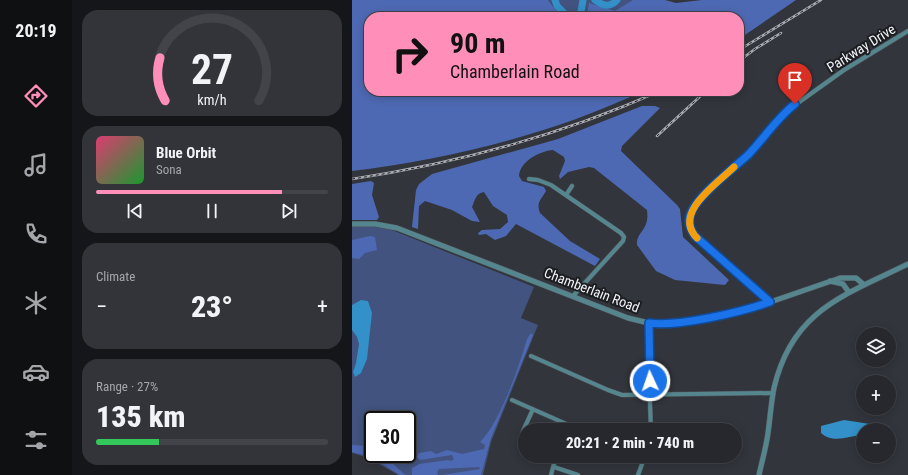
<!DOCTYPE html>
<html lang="en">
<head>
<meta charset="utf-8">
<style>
  body { margin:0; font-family:"Roboto Condensed",sans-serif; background:#323439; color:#f1f3f6; height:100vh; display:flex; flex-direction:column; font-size:15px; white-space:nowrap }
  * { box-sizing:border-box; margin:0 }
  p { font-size:13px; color:#a4a6aa }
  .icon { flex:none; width:22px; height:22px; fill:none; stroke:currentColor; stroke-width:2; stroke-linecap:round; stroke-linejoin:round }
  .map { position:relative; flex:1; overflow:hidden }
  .sheet { display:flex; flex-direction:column; gap:10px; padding:10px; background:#151619; width:280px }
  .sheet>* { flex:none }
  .hud { position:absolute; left:12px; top:12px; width:380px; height:84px; border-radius:16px; box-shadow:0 2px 10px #0003,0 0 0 1px #424449; background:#ff8eb9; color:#111; overflow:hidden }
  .fabs { position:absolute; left:504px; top:327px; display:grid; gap:8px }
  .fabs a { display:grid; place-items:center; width:40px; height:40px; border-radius:50%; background:#26282d; box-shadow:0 2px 10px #0003,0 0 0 1px #424449; font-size:20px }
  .speed { position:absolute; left:12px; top:411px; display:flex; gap:8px; font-size:20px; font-weight:700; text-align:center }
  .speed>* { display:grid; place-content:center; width:52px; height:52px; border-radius:50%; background:#26282d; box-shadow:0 2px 10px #0003,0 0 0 1px #424449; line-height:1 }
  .speed .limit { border:2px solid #111; border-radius:6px; background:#fff; color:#111 }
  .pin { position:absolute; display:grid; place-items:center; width:34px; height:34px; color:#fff; margin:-41px -17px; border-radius:50% 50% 50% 0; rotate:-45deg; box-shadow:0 0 4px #0007 }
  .pin .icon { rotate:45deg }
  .me { position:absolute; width:44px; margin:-22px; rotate:357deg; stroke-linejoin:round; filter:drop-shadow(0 0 3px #0008) }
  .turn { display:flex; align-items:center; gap:14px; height:84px; padding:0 20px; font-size:18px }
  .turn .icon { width:52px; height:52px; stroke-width:2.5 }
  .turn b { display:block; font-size:28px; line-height:34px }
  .big { font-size:30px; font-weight:800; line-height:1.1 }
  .sheet .tile { flex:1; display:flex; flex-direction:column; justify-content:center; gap:6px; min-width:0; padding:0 14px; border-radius:16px; background:#323439 }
  .sheet .dial { align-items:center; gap:0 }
  .dial svg { height:104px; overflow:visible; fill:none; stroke:#424449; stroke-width:7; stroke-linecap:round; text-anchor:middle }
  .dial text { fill:#f1f3f6; stroke:none }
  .song { display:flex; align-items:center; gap:12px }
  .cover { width:48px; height:48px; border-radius:6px; background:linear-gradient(135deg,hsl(340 70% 55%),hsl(130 70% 35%)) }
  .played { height:4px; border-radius:2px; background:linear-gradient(90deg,#ff8eb9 80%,#424449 80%) }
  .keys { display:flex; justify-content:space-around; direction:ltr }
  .heat { display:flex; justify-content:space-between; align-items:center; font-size:22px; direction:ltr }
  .charge { height:6px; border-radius:3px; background:linear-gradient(90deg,#34c759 27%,#424449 0) }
  .trip { position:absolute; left:166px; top:423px; width:224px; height:40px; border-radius:20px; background:#26282d; box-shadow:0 2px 10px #0003,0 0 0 1px #424449; font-weight:800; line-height:40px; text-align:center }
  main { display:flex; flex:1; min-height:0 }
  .menu { display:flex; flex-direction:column; width:72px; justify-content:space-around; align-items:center; background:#0f1012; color:#a4a6aa }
  .menu .icon { width:28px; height:28px }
  .menu .active { color:#ff8eb9 }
  .menu b { font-size:18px; color:#f1f3f6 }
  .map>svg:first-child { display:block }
  .green { fill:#41537e; fill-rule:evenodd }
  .forest { fill:#4e69b3 }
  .water { fill:#3390c8 }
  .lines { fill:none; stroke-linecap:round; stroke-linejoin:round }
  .river { stroke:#3390c8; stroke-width:7 }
  .minor-casing { stroke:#51535a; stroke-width:5 }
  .tertiary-casing { stroke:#51535a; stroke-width:6 }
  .minor { stroke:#55868e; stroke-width:4 }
  .tertiary { stroke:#55868e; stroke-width:5 }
  .rail-casing { stroke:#abadb3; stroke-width:2.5 }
  .rail { stroke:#1b1d20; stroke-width:1; stroke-dasharray:3; stroke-linecap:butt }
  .route-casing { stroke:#114b97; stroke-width:10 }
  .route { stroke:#1a73e8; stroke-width:7 }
  .slow { stroke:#f59e0b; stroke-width:7 }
  .labels { text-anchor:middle; stroke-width:4; stroke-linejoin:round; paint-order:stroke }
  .street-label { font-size:14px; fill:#f1f3f8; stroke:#1b1d20 }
</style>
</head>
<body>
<main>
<nav class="menu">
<b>20:19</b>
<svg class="icon active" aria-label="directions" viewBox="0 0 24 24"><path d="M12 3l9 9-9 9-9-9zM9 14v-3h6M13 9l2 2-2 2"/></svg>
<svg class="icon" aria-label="music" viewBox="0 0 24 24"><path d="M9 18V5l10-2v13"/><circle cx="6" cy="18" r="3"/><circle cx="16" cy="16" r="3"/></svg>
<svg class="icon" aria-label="phone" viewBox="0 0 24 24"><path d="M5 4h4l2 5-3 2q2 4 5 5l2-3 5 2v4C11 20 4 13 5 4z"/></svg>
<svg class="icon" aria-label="climate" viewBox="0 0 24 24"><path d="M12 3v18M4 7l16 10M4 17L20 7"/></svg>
<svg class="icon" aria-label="car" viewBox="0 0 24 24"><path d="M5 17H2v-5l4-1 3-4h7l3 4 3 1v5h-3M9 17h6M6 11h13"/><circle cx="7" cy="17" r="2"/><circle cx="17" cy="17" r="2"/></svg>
<svg class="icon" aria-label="filters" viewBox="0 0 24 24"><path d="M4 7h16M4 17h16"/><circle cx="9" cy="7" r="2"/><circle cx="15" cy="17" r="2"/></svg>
</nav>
<section class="sheet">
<div class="tile dial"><svg viewBox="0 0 100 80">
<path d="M14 69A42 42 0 1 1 86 69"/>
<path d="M14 69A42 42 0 0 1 10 36" stroke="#ff8eb9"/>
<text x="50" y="56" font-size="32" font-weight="700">27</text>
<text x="50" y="72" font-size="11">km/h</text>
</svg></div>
<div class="tile">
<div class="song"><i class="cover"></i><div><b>Blue Orbit</b><p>Sona</p></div></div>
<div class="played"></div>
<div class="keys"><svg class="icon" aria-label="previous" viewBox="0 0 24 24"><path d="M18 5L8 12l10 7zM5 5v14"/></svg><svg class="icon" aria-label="pause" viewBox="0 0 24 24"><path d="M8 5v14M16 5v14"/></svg><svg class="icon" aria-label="next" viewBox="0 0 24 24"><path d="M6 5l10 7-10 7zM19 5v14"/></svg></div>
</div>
<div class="tile"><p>Climate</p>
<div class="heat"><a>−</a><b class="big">23°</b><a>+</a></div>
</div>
<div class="tile"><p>Range · 27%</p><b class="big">135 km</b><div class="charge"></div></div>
</section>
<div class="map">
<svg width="556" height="475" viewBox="0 0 556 475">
  <rect width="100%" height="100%" fill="#32353c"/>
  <path class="green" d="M 196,0 L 287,0 L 257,17 L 209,17 Z
    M 20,226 L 40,230 L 182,287 L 169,318 L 186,325 L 139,442 L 131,475 L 46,475 L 17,458 L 0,453 L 0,227 ZM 21,420 L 55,420 L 55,454 L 21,454 Z"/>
  <path class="forest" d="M 0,0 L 196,0 L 209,17 L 17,17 L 17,91 L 291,91 C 200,134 99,159 0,171 Z
    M 281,0 L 313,0 L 324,3 L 350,0 L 444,0 L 387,39 L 387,17 L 235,17 L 237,3 L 263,11 Z
    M 290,106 L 303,106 L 308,108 L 270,146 L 269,151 L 325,205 L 328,209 L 331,237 L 377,280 L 373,285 L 323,280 L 304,271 L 285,245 C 284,231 298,231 295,210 L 242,168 L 237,167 L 216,172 L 208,179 L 207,176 L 213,161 L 212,157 L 201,150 C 188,151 168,161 167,176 L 170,181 L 192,187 L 194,191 C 189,200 184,202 188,213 L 218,241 L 248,259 L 243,266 L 164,224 L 154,236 L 143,240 L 134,234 L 127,235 L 126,233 L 130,230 L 148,229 L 156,222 L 155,215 L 141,206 L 132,192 C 124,193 123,200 120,207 L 128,222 L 120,221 L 100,210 L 73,201 L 67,206 L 66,229 L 60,227 L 64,190 L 67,184 L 80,174 L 206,139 Z
    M 19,181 L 22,183 L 20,195 L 27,217 L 25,220 L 0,220 L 0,184 Z
    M 18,236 L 23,237 L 25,250 L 13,253 L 7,259 L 0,258 L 0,240 Z
    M 179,333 L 181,335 L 139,438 L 129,475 L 90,475 L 128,469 L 127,467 L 87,469 L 85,472 L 86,475 L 60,475 L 60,468 L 67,464 L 96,460 L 99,461 L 102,459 L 100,455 L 68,460 L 65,457 L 67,453 L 79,451 L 84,454 L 95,450 L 110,454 L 132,449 L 133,445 L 128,442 C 148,423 167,366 175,339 Z
    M 0,445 L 17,446 L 21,451 L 21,454 L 23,454 L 31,463 L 34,463 L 35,459 L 37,460 L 53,475 L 48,475 L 19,457 L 0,452 Z"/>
  <path class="water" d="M 9,300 L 16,301 L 20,313 L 15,359 L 9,373 L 3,377 L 1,372 L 4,363 L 7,344 L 5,337 L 0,330 L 0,305 Z
    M 492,420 L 518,424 L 531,424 L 538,427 L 528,430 L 511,430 L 511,435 C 496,436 481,444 469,433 L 469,426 Z"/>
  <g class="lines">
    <path class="river" d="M 203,0 L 205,6 L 216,17
      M 243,0 C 251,6 258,8 265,0
      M 228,17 L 231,0"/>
    <g class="minor-casing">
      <path id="minor" d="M 177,179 L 186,180 L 199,185 L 269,233 L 272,237 L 271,241 L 221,296
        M 214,195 L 220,186
        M 418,302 L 343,236 L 339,230 L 337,222 L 338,215 L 342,207 L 402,148 L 429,115 L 492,70 L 556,31
        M 297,323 L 296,352 L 299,430
        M 179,356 L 256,390 L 270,395 L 421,393
        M 160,400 L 228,430
        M 168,446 L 171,431 L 181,409
        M 202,467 L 226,475
        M 199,475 L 204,456
        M 286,475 L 293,456"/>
    </g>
    <g class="tertiary-casing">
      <path id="tertiary" d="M 0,224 L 23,224 L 45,228 L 276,318 L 301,324 L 327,322 L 401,308 L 488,278 L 504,278 L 511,284
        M 478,281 L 491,284 L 496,291
        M 407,475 C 410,461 414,448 416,433 C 418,419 419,403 422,388 C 440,310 493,295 556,264"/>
    </g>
    <use href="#minor" class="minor"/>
    <use href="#tertiary" class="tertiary"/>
    <g class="rail-casing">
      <path id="rail" d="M 387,50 L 469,0
        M 387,61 L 403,49 L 429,33
        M 305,136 L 354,91
        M 0,179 C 107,163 209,135 308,91"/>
    </g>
    <use href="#rail" class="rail"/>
  </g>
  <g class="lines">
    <g class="route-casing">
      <path id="route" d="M 298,381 L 297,323 C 327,327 389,312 418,302 L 343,236 C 338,229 335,221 339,213 C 345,196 382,168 397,154 C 413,137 425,118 443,104"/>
    </g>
    <use href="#route" class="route"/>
    <path class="slow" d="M 345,238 C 320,213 366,183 382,167"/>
  </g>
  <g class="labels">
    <g class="street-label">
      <text transform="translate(509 48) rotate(-32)" y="5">Parkway Drive</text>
      <text transform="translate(240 290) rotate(21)" y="5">Chamberlain Road</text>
    </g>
  </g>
</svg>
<div class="fabs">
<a><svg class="icon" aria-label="layers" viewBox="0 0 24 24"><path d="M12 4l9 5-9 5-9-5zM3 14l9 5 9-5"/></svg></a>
<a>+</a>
<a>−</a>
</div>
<div class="speed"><div class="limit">30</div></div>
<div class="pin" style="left:443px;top:104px;background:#d93025"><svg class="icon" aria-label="arrive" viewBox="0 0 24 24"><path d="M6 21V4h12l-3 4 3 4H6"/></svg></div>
<svg class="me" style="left:298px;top:381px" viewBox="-20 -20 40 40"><circle r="17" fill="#1a73e8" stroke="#fff" stroke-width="3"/><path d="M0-11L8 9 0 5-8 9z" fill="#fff"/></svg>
<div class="trip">20:21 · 2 min · 740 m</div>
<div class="hud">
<div class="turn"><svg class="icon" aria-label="right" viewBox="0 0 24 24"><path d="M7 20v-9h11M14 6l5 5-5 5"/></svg><div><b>90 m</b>Chamberlain Road</div></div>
</div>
</div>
</main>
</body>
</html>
